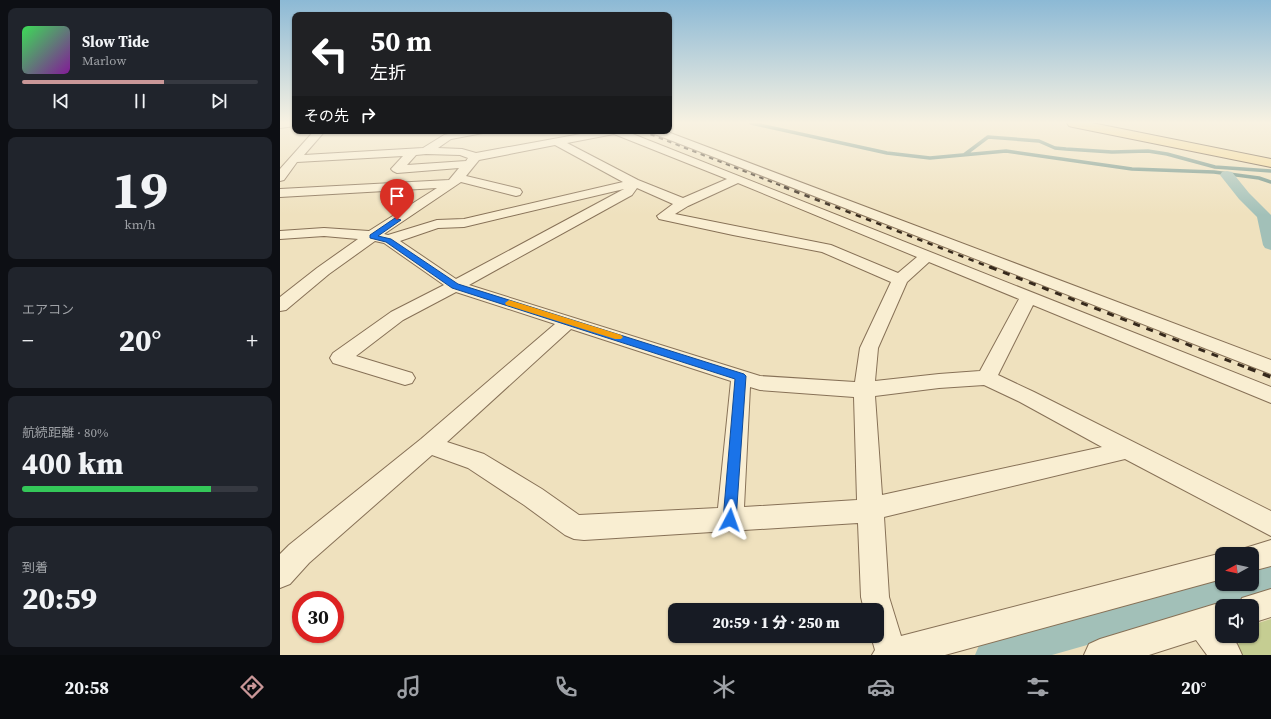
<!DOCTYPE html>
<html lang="ja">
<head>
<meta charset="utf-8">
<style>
  body { margin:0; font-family:"Source Serif 4","Noto Sans JP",serif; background:#20242c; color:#f1f3f6; height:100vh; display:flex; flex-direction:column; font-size:15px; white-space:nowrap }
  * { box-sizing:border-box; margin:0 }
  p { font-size:13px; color:#9ea1a6 }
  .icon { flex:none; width:22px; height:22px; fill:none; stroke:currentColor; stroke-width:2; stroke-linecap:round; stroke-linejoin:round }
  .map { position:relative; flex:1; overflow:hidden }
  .drawer { display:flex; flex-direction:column; gap:8px; padding:8px; background:#0d0f14; width:280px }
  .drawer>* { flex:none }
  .banner { position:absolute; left:12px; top:12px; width:380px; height:122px; border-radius:8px; box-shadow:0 1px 3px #0004; background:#202124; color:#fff; overflow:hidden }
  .needle { width:26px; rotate:262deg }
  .fabs { position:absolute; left:935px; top:547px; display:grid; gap:8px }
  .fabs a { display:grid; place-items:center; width:44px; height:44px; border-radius:8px; background:#171b24; box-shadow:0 1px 3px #0004; font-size:20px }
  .speed { position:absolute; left:12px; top:591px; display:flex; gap:8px; font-size:20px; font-weight:700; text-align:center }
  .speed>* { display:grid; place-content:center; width:52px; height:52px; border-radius:50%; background:#171b24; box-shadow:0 1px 3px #0004; line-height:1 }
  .speed .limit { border:6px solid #d22; background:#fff; color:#111 }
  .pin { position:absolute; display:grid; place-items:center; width:34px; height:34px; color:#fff; margin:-41px -17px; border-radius:50% 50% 50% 0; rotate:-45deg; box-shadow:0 0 4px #0007 }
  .pin .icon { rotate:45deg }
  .me { position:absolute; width:44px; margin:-22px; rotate:4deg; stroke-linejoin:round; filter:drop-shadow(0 0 3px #0008) }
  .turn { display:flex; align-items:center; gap:14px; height:84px; padding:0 12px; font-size:18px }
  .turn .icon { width:52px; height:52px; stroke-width:2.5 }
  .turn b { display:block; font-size:28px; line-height:34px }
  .then { display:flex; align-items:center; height:38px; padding:0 12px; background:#0003; gap:8px; font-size:15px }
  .big { font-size:30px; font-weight:800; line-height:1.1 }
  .drawer .widget { flex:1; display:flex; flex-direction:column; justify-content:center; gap:6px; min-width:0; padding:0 14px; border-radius:8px; background:#20242c }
  .drawer .dial { align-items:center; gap:0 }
  .dial b { font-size:52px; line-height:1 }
  .song { display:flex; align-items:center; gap:12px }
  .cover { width:48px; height:48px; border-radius:6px; background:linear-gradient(135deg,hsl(130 70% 55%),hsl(290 70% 35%)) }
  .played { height:4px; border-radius:2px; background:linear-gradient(90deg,#c99798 60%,#363941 60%) }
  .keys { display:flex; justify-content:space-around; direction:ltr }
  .heat { display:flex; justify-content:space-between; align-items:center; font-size:22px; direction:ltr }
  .charge { height:6px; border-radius:3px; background:linear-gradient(90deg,#34c759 80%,#363941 0) }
  .trip { position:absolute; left:388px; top:603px; width:216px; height:40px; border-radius:8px; background:#171b24; box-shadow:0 1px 3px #0004; font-weight:800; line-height:40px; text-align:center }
  .tabs { display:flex; height:64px; justify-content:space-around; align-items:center; background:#090b0e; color:#9ea1a6 }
  .tabs .icon { width:28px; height:28px }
  .tabs .selected { color:#c99798 }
  .tabs b { font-size:18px; color:#f1f3f6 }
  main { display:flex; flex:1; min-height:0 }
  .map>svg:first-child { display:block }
  .green { fill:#c5cd92 }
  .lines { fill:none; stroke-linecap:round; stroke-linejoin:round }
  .stream { stroke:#698e85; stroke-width:3.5 }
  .canal { fill:#a2c0b8; fill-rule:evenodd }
  .street-casing { stroke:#877157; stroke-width:2 }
  .primary-casing { stroke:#553f2b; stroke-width:2 }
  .street { fill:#f9eed2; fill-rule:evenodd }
  .primary { fill:#f4d894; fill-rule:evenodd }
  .rail-far3 { stroke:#36291c; stroke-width:2; stroke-dasharray:4.5 4.5; stroke-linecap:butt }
  .rail-far2 { stroke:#36291c; stroke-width:2.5; stroke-dasharray:5.5 5.5; stroke-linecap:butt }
  .rail-far1 { stroke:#36291c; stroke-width:3; stroke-dasharray:7 7; stroke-linecap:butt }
  .rail { stroke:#36291c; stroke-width:3.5; stroke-dasharray:8 8; stroke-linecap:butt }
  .route { fill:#1a73e8; stroke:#114b97 }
  .slow { fill:#f59e0b }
</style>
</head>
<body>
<main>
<section class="drawer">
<div class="widget">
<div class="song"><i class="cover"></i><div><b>Slow Tide</b><p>Marlow</p></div></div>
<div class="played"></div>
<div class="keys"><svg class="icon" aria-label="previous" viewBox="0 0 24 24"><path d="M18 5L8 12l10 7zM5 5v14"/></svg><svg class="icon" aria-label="pause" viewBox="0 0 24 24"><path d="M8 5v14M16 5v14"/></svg><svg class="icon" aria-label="next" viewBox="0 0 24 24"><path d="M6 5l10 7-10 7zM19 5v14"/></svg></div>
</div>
<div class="widget dial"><b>19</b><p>km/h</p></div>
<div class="widget"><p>エアコン</p>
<div class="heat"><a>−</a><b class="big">20°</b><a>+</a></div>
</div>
<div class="widget"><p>航続距離 · 80%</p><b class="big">400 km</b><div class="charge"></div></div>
<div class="widget"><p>到着</p><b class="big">20:59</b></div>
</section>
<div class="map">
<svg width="991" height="655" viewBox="0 0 991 655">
  <rect width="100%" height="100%" fill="#efe1be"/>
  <path class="green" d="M 991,619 L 991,655 L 962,655 L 958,650 L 959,636 L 972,636 L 972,625 Z"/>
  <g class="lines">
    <path class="stream" d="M 471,123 L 607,153 L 650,158 L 726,151 L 852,169 L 934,172 L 979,178 L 991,182
      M 684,155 L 708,137 L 759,141 L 775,148 L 786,149 L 832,152 L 868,151 L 887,154 L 935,167 L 991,171"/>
    <path class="canal" d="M 947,171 L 952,172 L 969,193 L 991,215 L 991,250 L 985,248 L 983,245 L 977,217 L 959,199 L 940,175 L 942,172 Z
      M 991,561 L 991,591 L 972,598 L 772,655 L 695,655 L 700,643 L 712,638 L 942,574 L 942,584 L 972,584 L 972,566 Z"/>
    <g class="street-casing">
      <path id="street" d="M 0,123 L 15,123 L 15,126 L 0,128 Z
        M 34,131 L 45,131 L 24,155 L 143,148 L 164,135 L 183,131 L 204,131 L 203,133 L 171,139 L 158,148 L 182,149 L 196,153 L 317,131 L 345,131 L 991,387 L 991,403 L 753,305 L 718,375 L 754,392 L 991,511 L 991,536 L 845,459 L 604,517 L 609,597 L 621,636 L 942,553 L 946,554 L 942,554 L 942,579 L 665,655 L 592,655 L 595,650 L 591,636 L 597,636 L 597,610 L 584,610 L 581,597 L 578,523 L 304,540 L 294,539 L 285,535 L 244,505 L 188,468 L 152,455 L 29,563 L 10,584 L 0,588 L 0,554 L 9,545 L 141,439 L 275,324 L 176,292 L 123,320 L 76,356 L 132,373 L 135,378 L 132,383 L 125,385 L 53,363 L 50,358 L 53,353 L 111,312 L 164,285 L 104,243 L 95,241 L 49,274 L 6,310 L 0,311 L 0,297 L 37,268 L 78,239 L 44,236 L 0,239 L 0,231 L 44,228 L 89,231 L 157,188 L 0,197 L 0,189 L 169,180 L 179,168 L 117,173 L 113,171 L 111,169 L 123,156 L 17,162 L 4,180 L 0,181 L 0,169 ZM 334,134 L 447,179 L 403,198 L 358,180 L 287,143 ZM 275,145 L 343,182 L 184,219 L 157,220 L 108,235 L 104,234 L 181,182 L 236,196 L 240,195 L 242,192 L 240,189 L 186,176 L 199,160 ZM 146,154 L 180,155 L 188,158 L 186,161 L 127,165 L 136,155 ZM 458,183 L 637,257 L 618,273 L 551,245 L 395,214 L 408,206 ZM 357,188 L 393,204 L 377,216 L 379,219 L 453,235 L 542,252 L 611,282 L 580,348 L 575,382 L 480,376 L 189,285 L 352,195 ZM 344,189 L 176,279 L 120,241 L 158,228 L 184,227 ZM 649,262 L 739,299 L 700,371 L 659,374 L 595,381 L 598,348 L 627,282 ZM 291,329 L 451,381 L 438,508 L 299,515 L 262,489 L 204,454 L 167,442 ZM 704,385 L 740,402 L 822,447 L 602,495 L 595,396 L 659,388 ZM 470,387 L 480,390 L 574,397 L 577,500 L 464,507 Z
        M 371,131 L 385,131 L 991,360 L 991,374 L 372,133 Z
        M 991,540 L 991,566 L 972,571 L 972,554 L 960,554 L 962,549 Z
        M 991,589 L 991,617 L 972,623 L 972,606 L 958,606 L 962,598 Z
        M 942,602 L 951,606 L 942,606 L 942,636 L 950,636 L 957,644 L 962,655 L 927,655 L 916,640 L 869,655 L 804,655 L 809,644 L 820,639 Z"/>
    </g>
    <g class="primary-casing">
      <path id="primary" d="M 787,123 L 812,123 L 991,159 L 991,167 L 793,127 L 789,126 Z"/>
    </g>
    <use href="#street" class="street"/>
    <use href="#primary" class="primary"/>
    <path class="rail-far3" d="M 362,131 L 507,188"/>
    <path class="rail-far2" d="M 504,187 L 712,268"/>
    <path class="rail-far1" d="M 710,267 L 970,369"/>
    <path class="rail" d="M 968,368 L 991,377"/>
  </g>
  <linearGradient id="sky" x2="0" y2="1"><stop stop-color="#8cb9d5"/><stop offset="0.57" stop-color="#f8f2e2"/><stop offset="1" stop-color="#f8f2e2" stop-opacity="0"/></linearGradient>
  <rect width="991" height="215" fill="url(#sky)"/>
  <path class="route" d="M 115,218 L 121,220 L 98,236 L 111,239 L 178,284 L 464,374 L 466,376 L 456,520 L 454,524 L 450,526 L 445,524 L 443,520 L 455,379 L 172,288 L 106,242 L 90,238 L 90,235 Z"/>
  <path class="slow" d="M 229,300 L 341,335 L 343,337 L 341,339 L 335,339 L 226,305 L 225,303 Z"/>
</svg>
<div class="fabs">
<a><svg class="needle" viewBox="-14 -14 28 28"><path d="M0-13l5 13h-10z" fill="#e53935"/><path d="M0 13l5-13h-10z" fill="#9ea1a6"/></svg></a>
<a><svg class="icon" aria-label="sound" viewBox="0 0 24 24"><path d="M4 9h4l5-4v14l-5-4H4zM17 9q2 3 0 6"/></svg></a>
</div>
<div class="speed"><div class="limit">30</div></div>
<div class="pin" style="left:117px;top:220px;background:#d93025"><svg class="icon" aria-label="arrive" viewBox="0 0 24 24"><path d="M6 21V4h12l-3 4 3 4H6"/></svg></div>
<svg class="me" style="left:450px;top:520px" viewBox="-20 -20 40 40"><path d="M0-17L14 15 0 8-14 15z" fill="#1a73e8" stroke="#fff" stroke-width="4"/></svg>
<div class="trip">20:59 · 1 分 · 250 m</div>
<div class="banner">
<div class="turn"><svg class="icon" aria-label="left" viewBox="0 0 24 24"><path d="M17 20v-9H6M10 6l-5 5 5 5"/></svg><div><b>50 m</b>左折</div></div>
<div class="then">その先<svg class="icon" aria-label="right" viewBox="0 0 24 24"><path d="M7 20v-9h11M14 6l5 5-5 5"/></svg></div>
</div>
</div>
</main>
<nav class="tabs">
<b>20:58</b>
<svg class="icon selected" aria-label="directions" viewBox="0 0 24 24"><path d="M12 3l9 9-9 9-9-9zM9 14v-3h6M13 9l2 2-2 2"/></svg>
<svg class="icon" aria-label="music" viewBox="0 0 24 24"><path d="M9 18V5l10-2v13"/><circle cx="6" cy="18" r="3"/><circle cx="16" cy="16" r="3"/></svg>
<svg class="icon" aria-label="phone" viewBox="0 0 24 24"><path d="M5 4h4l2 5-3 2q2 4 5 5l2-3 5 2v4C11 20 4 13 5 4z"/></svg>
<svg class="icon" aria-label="climate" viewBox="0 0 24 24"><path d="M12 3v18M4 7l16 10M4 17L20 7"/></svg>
<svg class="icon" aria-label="car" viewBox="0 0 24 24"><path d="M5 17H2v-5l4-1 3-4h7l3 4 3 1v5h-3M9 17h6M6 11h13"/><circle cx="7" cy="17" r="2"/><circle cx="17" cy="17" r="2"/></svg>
<svg class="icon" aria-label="filters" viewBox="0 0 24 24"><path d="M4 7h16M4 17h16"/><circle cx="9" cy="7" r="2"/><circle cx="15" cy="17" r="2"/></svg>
<b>20°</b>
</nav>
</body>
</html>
